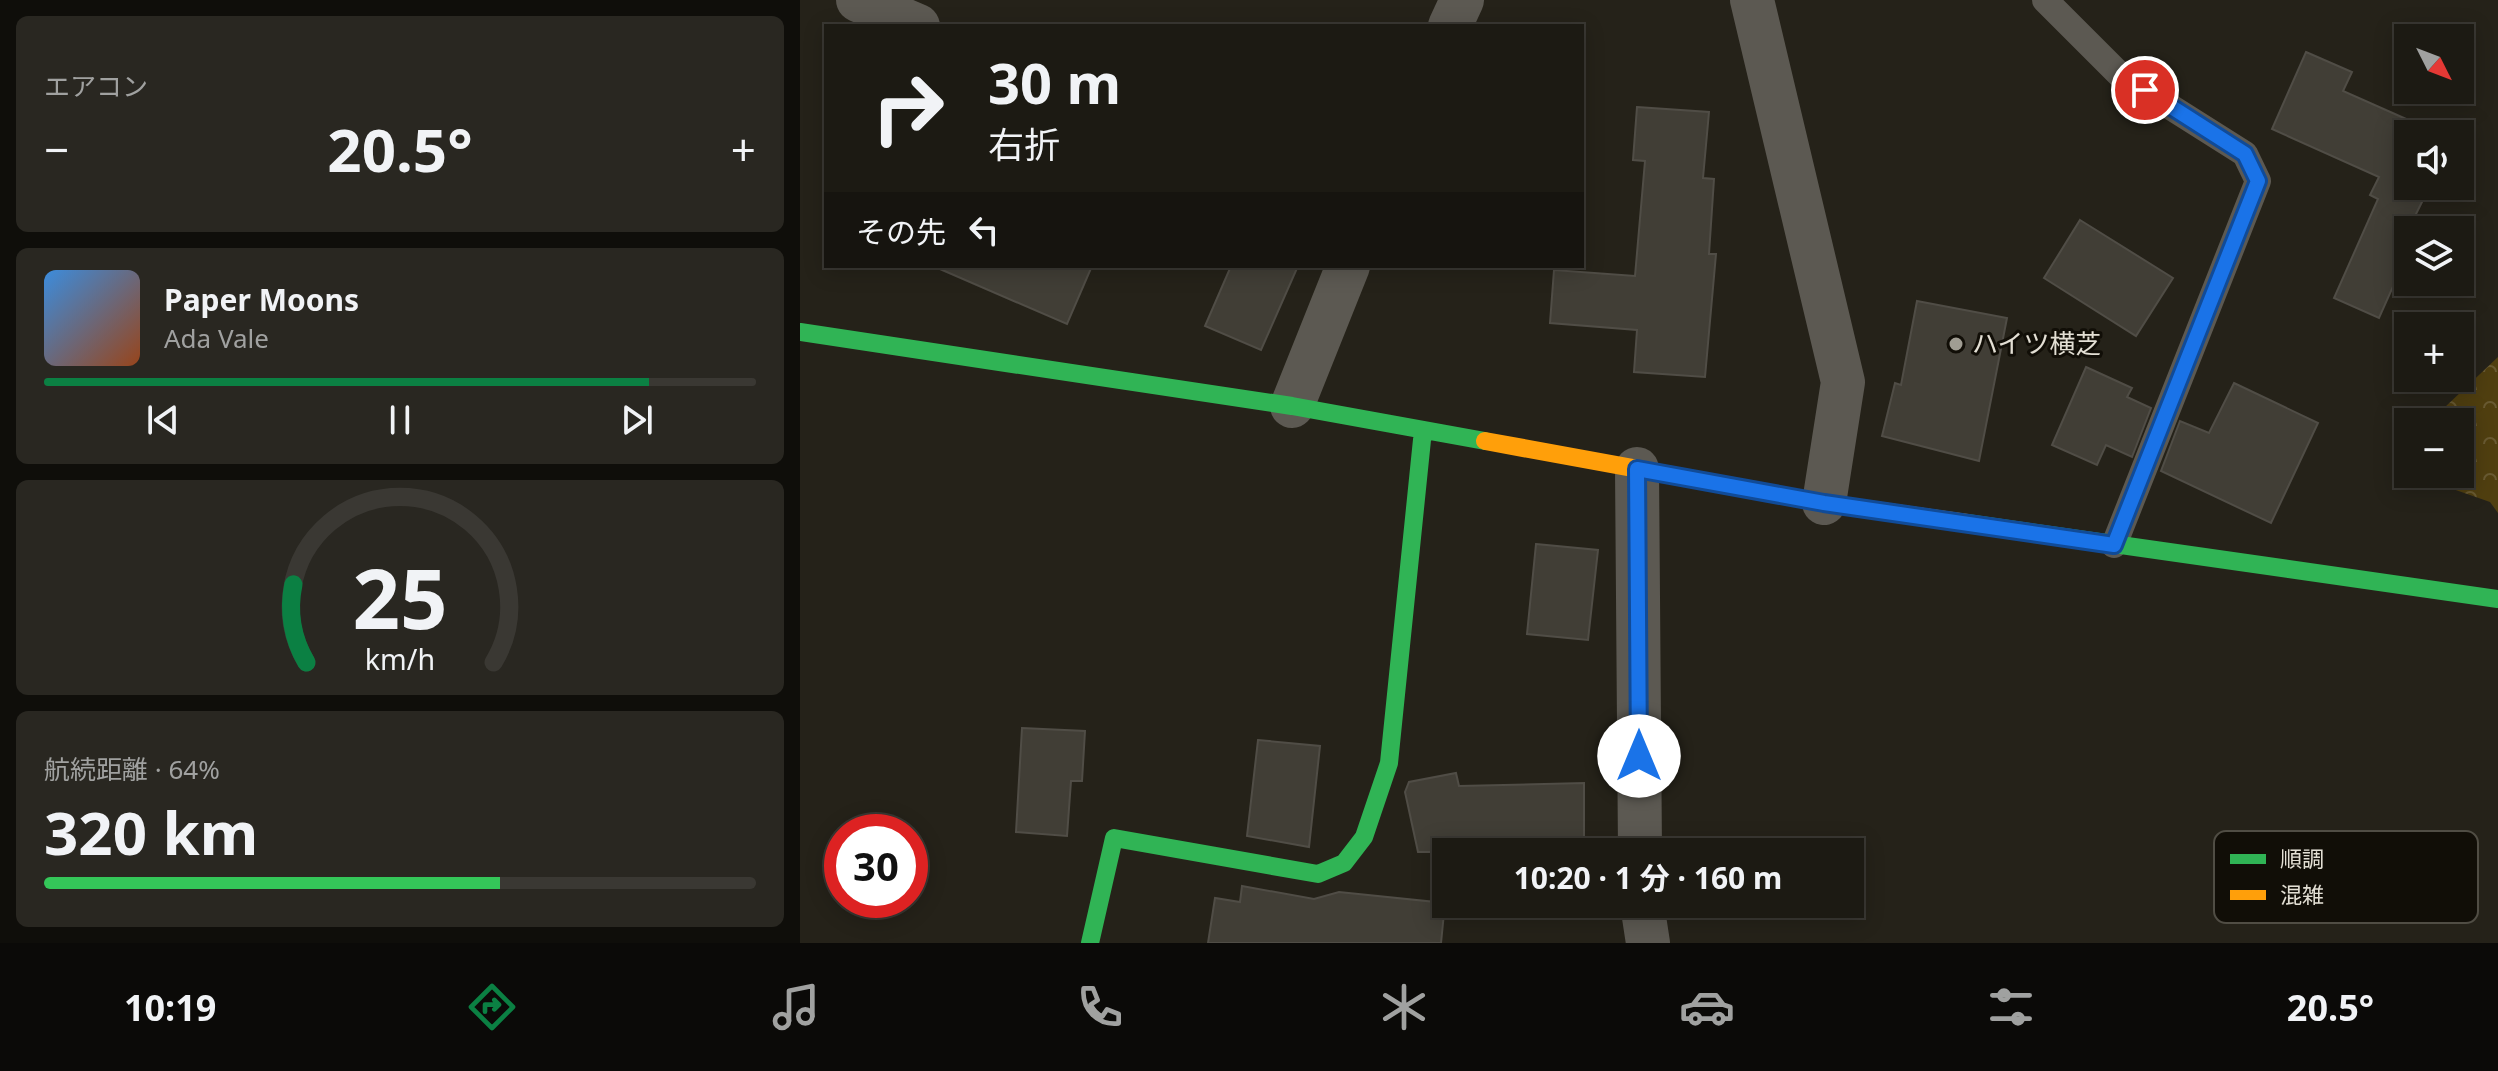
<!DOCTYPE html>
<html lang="ja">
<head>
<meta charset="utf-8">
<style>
  body { margin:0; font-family:"Noto Sans","Noto Sans JP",sans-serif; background:#292721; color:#f1f3f6; height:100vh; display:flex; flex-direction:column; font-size:30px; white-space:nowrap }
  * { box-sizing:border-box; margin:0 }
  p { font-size:26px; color:#a0a1a0 }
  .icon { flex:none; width:44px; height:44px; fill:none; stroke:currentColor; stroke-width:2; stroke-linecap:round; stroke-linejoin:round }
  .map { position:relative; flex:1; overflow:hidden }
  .panel { display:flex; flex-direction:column; gap:16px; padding:16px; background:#0f0e0a; width:800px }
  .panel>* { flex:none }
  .top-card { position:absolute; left:24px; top:24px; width:760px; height:244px; border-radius:0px; box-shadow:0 4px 20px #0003,0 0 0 2px #3a3833; background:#1c1a13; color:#f1f3f6; overflow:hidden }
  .needle { width:52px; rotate:132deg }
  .buttons { position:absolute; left:1594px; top:24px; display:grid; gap:16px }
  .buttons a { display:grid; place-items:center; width:80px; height:80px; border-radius:0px; background:#1c1a13; box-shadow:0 4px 20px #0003,0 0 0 2px #3a3833; font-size:40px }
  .speed { position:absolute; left:24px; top:814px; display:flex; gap:16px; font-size:40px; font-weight:700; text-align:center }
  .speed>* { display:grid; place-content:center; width:104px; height:104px; border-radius:50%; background:#1c1a13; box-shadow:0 4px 20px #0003,0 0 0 2px #3a3833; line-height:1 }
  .speed .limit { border:12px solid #d22; background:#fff; color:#111 }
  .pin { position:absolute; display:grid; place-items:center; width:68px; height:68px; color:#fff; margin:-34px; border:4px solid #fff; border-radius:50%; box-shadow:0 2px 8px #0007 }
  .me { position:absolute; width:88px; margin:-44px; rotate:0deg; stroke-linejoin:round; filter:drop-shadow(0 0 6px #0008) }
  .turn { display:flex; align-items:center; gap:28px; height:168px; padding:0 32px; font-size:36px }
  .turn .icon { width:104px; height:104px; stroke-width:2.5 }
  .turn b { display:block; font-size:56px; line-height:68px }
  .then { display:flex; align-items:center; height:76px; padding:0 32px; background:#0003; gap:16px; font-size:30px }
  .big { font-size:60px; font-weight:700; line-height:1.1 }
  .panel .widget { flex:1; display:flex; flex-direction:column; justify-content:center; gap:12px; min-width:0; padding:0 28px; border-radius:12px; background:#292721 }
  .panel .dial { align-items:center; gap:0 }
  .dial svg { height:208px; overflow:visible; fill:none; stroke:#3a3833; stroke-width:7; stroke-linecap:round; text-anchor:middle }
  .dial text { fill:#f1f3f6; stroke:none }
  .song { display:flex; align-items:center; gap:24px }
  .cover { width:96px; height:96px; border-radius:12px; background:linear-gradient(135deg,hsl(210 70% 55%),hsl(20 70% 35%)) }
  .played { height:8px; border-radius:4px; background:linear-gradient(90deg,#0b8043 85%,#3a3833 85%) }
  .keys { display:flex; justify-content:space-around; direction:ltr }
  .heat { display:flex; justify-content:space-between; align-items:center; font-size:44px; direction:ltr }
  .charge { height:12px; border-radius:6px; background:linear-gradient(90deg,#34c759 64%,#3a3833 0) }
  .trip { position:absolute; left:632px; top:838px; width:432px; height:80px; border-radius:0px; background:#1c1a13; box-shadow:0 4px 20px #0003,0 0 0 2px #3a3833; font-weight:700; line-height:80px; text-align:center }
  .tab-bar { display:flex; height:128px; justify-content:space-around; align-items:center; background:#0b0a08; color:#a0a1a0 }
  .tab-bar .icon { width:56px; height:56px }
  .tab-bar .on { color:#0b8043 }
  .tab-bar b { font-size:36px; color:#f1f3f6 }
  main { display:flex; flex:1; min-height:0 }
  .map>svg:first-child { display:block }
  .forest { fill:url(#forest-crowns) }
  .building { fill:#413e36; stroke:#504d46; stroke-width:2 }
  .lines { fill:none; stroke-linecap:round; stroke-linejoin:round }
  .lane { stroke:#5c5952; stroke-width:26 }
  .street { stroke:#5c5952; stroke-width:44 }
  .fast { stroke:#30b455; stroke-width:18 }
  .slow { stroke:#ff9f0a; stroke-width:18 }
  .route-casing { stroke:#114b97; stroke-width:20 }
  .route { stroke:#1a73e8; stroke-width:14 }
  .poi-dot { fill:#a09d93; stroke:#110e07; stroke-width:3 }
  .labels { text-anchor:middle; stroke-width:6; stroke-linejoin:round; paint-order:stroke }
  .poi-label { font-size:26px; fill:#e3dfd4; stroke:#110e07; text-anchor:start }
  .key { fill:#110e07; stroke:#504d44; stroke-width:2 }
  .key-label { font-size:22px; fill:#e3dfd4 }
</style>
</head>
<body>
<main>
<section class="panel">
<div class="widget"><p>エアコン</p>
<div class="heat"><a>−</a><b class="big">20.5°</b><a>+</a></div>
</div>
<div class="widget">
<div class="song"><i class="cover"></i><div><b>Paper Moons</b><p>Ada Vale</p></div></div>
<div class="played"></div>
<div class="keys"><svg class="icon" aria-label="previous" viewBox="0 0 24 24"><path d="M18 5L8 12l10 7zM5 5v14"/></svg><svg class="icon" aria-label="pause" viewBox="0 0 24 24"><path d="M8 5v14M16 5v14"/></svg><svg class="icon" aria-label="next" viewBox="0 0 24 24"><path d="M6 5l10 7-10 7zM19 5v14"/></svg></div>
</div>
<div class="widget dial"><svg viewBox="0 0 100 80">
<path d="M14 69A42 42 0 1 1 86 69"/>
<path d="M14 69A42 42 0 0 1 9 39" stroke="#0b8043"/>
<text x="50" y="56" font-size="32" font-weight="700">25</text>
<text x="50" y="72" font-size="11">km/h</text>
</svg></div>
<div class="widget"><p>航続距離 · 64%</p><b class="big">320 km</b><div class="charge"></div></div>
</section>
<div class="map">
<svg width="1698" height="943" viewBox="0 0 1698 943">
  <defs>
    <pattern id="forest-crowns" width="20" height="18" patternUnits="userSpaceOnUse" patternTransform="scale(2)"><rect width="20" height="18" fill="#503f10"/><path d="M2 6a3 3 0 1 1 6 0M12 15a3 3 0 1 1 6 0" fill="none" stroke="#695a32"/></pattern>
  </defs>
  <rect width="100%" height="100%" fill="#252219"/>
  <path class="forest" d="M 1698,357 L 1698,513 L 1690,502 L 1610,474 L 1660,474 L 1660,455 L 1664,454 L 1660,445 L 1660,422 L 1650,422 L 1644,408 Z"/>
  <path class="building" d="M 1506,52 L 1552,72 L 1543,91 L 1640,134 L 1608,134 L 1608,186 L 1630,186 L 1608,230 L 1608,253 L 1579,318 L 1534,298 L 1578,199 L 1570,195 L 1579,177 L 1472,129 Z
    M 837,107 L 909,112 L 903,178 L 914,179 L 909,254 L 916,254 L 905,377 L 834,372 L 837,330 L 750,323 L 754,270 L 835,276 L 845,161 L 833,160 Z
    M 1280,220 L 1373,278 L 1336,336 L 1244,278 Z
    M 133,266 L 292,266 L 267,324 Z
    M 431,266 L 498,266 L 461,350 L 405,326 Z
    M 1117,301 L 1207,318 L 1179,461 L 1082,436 L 1095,383 L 1101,385 Z
    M 1286,367 L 1332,388 L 1327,397 L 1351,408 L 1332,457 L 1306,445 L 1297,465 L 1252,445 Z
    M 1434,383 L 1518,423 L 1471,523 L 1361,471 L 1380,421 L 1409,433 Z
    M 736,544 L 798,550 L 788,640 L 727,634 Z
    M 222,728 L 285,731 L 282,781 L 271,781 L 267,836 L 216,832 Z
    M 458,740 L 520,746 L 509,847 L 447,836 Z
    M 656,773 L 659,786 L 784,783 L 784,852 L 618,852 L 605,792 L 609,782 Z
    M 442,886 L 514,899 L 539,892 L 645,903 L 641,943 L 408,943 L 415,898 L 440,902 Z"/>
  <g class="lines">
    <path class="lane" d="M 1245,0 L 1320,75 L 1445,154 L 1458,181 L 1314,545"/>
    <path class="street" d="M 58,0 L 118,26
      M 952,0 L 1043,382 L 1024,503
      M 650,26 L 662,0
      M 492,406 L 548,266
      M 837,469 L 840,852
      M 842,904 L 848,943"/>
    <path class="fast" d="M 0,332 L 492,406 L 685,441
      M 1167,523 L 1698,599
      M 290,943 L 314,838 L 518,874 L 544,863 L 564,837 L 589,763 L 623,430"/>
    <path class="slow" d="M 685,441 L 1024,503 L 1167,523"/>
  </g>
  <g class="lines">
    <g class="route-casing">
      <path id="route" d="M 839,756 L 837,469 L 1024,503 L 1314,545 L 1458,181 L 1445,154 L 1345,90"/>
    </g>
    <use href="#route" class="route"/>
  </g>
  <circle class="poi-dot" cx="1156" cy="344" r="8"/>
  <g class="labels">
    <g class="poi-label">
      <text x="1172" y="353">ハイツ横芝</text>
    </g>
  </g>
  <rect x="1414" y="831" width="264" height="92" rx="12" class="key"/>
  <rect x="1430" y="854" width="36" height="10" fill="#30b455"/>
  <rect x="1430" y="890" width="36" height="10" fill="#ff9f0a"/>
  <g class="key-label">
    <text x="1480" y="867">順調</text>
    <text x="1480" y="903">混雑</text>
  </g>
</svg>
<div class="buttons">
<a><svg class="needle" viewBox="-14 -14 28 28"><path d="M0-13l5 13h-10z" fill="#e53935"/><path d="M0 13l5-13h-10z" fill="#a0a1a0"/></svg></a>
<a><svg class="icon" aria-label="sound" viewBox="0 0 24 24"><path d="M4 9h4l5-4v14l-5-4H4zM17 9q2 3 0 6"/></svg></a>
<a><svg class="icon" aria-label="layers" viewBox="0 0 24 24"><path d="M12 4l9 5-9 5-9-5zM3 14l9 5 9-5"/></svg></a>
<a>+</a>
<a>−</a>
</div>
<div class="speed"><div class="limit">30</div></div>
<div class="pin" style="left:1345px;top:90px;background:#d93025"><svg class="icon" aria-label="arrive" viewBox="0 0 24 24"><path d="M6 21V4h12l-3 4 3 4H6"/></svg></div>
<svg class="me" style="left:839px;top:756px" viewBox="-20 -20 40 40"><circle r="19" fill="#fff"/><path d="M0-13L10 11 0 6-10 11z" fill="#1a73e8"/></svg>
<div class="trip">10:20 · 1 分 · 160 m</div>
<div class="top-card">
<div class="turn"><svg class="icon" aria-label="right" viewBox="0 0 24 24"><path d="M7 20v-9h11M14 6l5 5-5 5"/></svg><div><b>30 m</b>右折</div></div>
<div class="then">その先<svg class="icon" aria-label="left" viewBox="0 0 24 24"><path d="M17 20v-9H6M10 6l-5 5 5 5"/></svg></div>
</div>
</div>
</main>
<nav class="tab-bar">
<b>10:19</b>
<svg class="icon on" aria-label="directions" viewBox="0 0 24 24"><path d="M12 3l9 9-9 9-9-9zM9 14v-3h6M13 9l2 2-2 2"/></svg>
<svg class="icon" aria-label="music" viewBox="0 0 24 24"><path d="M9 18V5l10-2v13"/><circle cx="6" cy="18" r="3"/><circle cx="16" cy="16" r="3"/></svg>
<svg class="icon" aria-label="phone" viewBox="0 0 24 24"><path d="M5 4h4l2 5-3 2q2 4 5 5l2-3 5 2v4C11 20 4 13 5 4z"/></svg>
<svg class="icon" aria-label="climate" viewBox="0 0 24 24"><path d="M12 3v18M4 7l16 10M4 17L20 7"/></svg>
<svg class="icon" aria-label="car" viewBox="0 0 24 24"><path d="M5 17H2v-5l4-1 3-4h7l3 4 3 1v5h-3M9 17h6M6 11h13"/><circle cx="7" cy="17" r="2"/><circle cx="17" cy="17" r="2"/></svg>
<svg class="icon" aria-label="filters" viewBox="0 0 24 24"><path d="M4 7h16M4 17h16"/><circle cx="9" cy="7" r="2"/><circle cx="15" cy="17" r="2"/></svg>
<b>20.5°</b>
</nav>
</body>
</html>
